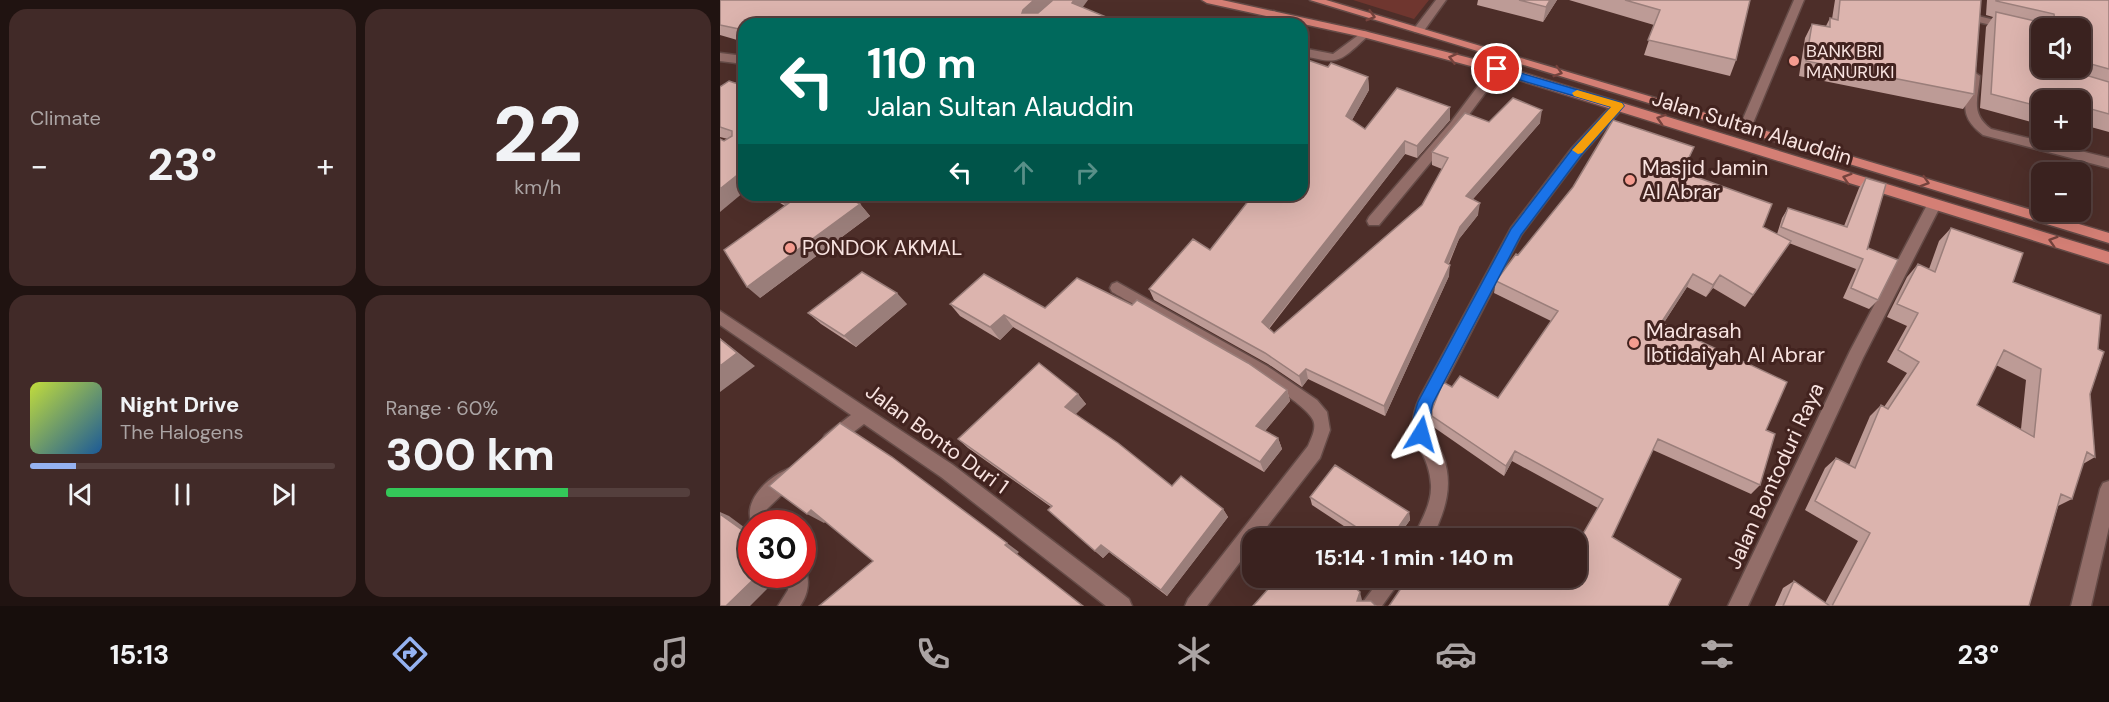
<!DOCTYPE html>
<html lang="en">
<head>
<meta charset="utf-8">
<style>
  body { margin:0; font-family:"DM Sans",sans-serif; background:#412a28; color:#f1f3f6; height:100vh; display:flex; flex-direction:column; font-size:22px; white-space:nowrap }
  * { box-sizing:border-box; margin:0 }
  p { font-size:20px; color:#aba4a4 }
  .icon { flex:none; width:33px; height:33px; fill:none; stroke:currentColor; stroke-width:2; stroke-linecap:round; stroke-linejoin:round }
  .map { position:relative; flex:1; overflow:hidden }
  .panel { display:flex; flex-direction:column; gap:9px; padding:9px; background:#201311; width:720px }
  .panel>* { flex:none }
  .guide { position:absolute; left:18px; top:18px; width:570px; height:183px; border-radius:18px; box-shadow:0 6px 24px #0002,0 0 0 2px #543f3d; background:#00695c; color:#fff; overflow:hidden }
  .buttons { position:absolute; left:1311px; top:18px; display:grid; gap:12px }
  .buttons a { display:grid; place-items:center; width:60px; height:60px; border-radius:12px; background:#3a221f; box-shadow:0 6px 24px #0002,0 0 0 2px #543f3d; font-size:30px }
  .speed { position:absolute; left:18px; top:510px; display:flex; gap:12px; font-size:30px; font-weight:700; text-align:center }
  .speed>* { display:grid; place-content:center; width:78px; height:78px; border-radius:50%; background:#3a221f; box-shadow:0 6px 24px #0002,0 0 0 2px #543f3d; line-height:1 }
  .speed .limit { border:9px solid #d22; background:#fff; color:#111 }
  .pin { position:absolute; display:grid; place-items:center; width:51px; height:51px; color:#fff; margin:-26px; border:3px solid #fff; border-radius:50%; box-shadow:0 2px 6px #0007 }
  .me { position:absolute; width:66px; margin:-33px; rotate:8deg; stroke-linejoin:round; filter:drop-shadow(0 0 4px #0008) }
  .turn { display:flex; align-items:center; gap:21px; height:126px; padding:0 30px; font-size:27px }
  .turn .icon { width:78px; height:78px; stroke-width:2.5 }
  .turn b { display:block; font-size:42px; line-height:51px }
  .lanes { display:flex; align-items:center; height:57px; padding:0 30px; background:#0003; justify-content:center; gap:30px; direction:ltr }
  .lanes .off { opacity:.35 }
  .big { font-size:45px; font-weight:700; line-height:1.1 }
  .panel .card { flex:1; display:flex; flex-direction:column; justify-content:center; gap:9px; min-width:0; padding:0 21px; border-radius:18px; background:#412a28 }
  .panel .dial { align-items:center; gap:0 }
  .dial b { font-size:78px; line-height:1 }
  .song { display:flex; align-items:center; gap:18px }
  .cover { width:72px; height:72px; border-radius:9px; background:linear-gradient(135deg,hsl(70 70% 55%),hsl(210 70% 35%)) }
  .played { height:6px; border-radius:3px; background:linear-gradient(90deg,#95b2f1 15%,#543f3d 15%) }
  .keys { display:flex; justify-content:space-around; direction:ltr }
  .heat { display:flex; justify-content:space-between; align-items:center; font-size:33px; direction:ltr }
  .charge { height:9px; border-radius:4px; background:linear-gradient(90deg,#34c759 60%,#543f3d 0) }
  .panel .tiles { flex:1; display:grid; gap:9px; grid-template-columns:repeat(2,1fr) }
  .trip { position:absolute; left:522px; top:528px; width:345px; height:60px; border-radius:18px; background:#3a221f; box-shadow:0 6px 24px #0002,0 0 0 2px #543f3d; font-weight:700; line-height:60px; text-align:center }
  .tabs { display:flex; height:96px; justify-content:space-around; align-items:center; background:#170e0c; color:#aba4a4 }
  .tabs .icon { width:42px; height:42px }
  .tabs .on { color:#95b2f1 }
  .tabs b { font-size:27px; color:#f1f3f6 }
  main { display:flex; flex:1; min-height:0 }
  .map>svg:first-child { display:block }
  .green { fill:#6f362f }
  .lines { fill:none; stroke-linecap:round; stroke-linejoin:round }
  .minor-casing { stroke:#654b47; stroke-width:3 }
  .major-casing { stroke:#654b47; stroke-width:3 }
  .minor { fill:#936e69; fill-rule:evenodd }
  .major { fill:#d47f75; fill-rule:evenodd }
  .wall { fill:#bd9b96; fill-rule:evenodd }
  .shaded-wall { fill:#9a7e7a }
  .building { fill:#dcb4ae; stroke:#9a7e7a; stroke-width:1.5; fill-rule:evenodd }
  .oneway { stroke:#75433d }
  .route { fill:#1a73e8; stroke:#114b97; stroke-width:1.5 }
  .slow { fill:#f59e0b }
  .poi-dot { fill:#f59c90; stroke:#42231f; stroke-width:2 }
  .labels { text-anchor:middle; stroke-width:6; stroke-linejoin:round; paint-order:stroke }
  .far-poi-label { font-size:18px; fill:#f8e3e0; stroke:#42231f; text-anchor:start }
  .street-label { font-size:21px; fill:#f8e3e0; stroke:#42231f }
  .poi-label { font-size:21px; fill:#f8e3e0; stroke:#42231f; text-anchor:start }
</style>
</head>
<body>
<main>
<section class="panel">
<div class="tiles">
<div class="card"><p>Climate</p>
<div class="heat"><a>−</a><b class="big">23°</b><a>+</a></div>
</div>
<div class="card dial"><b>22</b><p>km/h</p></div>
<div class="card">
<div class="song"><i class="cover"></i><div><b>Night Drive</b><p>The Halogens</p></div></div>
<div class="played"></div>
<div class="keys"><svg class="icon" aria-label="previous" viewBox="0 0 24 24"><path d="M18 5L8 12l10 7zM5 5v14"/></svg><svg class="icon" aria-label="pause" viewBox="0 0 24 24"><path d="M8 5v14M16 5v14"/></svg><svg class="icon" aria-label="next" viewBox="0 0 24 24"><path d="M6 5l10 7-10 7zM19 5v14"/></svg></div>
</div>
<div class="card"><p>Range · 60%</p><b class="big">300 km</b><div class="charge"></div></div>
</div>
</section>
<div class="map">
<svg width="1389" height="606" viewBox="0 0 1389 606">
  <rect width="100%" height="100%" fill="#4d2e29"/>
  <path class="green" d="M 633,0 L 709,0 L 694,19 Z"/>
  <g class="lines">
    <g class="minor-casing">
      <path id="minor" d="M 716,0 L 726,0 L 703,32 L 695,32 L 693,30 Z
        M 1074,0 L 1084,0 L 1031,128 L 1025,132 L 1021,131 L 1019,128 Z
        M 554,11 L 559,14 L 549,24 L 537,24 Z
        M 1258,16 L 1322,31 L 1322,37 L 1254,21 L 1253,19 Z
        M 644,31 L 648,32 L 648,36 C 620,61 620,66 582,55 L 582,48 L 613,54 Z
        M 0,53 L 24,56 L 24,64 L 0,61 Z
        M 777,65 L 783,69 L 739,128 L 659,225 L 649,225 L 647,221 L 649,217 L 731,122 L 773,66 Z
        M 1254,72 L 1260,76 C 1258,99 1250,113 1271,129 L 1389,158 L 1389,168 L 1263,135 C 1238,116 1246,104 1248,76 Z
        M 24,78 L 24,88 L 0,105 L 0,95 Z
        M 898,102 L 904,106 L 902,109 L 862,154 L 801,235 L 714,404 C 703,433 714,432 723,456 C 734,486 725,511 712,538 L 694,538 C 700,521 712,505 711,485 C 709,446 680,440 700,397 L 791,228 L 852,148 L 894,103 Z
        M 1214,200 L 1221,205 L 1143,358 L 1028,606 L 1008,606 L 1130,351 L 1207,205 Z
        M 397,282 L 547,366 L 597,400 L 607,412 L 610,430 L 600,458 L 538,538 L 532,538 L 532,546 L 487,606 L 465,606 L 468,599 L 588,446 C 591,439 597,428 593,420 C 581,393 425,311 392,292 L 390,288 L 392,284 Z
        M 0,311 L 233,465 L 409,599 L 412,606 L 386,606 L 221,477 L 144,424 L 111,449 L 105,447 L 102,441 L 105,435 L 131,415 L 0,325 Z
        M 68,469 L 74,471 L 77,477 L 74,483 L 47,509 L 50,524 L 32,524 C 22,501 48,477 68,469 Z
        M 1389,481 L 1389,527 L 1371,606 L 1351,606 L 1380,489 L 1383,483 Z
        M 82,566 C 92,577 88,595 80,606 L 58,606 L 68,590 L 69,574 L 82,574 Z
        M 661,578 L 682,578 L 662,606 L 640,606 Z"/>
    </g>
    <g class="major-casing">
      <path id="major" d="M 482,0 L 502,0 L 644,31 L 781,66 L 1389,252 L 1389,264 L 773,72 L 643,37 L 487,3 Z
        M 590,0 L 606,0 L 1389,233 L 1389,243 Z"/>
    </g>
    <use href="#minor" class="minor"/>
    <use href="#major" class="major"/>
  </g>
  <path class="wall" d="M 0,0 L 363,7 L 24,24 L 24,42 L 0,35 Z
    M 758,0 L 837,0 L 823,22 L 757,5 Z
    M 849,0 L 1030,0 L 1016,60 L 1010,76 L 924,55 L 934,25 Z
    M 1115,0 L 1261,0 L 1254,94 L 1243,109 L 1079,76 L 1085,38 L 1092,24 L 1106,26 L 1110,18 L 1112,19 Z
    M 1267,0 L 1389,0 L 1389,132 L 1360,124 L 1360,100 L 1322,100 L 1322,125 L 1260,108 L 1266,27 L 1273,17 L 1266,15 ZM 1360,28 L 1360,68 L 1322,68 Z
    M 608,67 L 648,77 L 649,90 L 632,120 L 645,129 L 730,107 L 730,120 L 697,158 L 685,154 L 549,329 L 554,333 L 702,205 L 722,169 L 712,165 L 712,152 L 769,122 L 820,123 L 753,199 L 758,215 L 739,239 L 729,264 L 729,276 L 665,416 L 588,379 L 582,387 L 548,364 L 434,300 L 429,289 L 490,250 L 582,195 Z
    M 24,86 L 24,192 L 4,141 L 8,139 L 0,137 L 0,87 Z
    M 974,147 L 963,172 L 1043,227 L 1057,234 L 1062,218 L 1068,208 L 1124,226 L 1139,188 L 1146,178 L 1147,249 L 1158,300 L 1149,309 L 1123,298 L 1136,269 L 1069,243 L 1025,307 L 993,288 L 986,297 L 967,287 L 943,324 L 1046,430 L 1040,485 L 1031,494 L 933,450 L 892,537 L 948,606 L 703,586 L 836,584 L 878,508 L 792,461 L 784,476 L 712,426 L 712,410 L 732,387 L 778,398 L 831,321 L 774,293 L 776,281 L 798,255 Z
    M 47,195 L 82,195 L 85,199 L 140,204 L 150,216 L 40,298 L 65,206 Z
    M 1231,228 L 1293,282 L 1370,394 L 1375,457 L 1363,464 L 1352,499 L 1338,506 L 1309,606 L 1055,606 L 1063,588 L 1074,581 L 1105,603 L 1138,541 L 1085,510 L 1105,468 L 1116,458 L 1129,465 L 1150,416 L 1161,405 L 1164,407 L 1187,373 L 1167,362 L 1187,326 L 1167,317 L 1187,277 L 1198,264 L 1209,269 L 1219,241 ZM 1276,365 L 1306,380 L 1301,429 L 1257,405 Z
    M 187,304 L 136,347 L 101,324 L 88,313 Z
    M 230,304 L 325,308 L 567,390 L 570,401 L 545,431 L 558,438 L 562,449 L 544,472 L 293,327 L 280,340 L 240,316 Z
    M 358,394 L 366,404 L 355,414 L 452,486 L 503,509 L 508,517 L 447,596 L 389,552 L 383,558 L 328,510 L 331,507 L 248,448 L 238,439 Z
    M 590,497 L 689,512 L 690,520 L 677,538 L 642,538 L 592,505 Z"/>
  <path class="shaded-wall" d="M 314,0 L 335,0 L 309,22 L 302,13 L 303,10 Z
    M 354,0 L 368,0 L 357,15 L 352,3 Z
    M 830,0 L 837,0 L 823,22 L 826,7 Z
    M 648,77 L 649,90 L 627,129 L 626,116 Z
    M 730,107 L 730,120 L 697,158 L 697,146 Z
    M 822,110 L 820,123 L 745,208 L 746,196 Z
    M 685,141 L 685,154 L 545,333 L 542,322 Z
    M 20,173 L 24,177 L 24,192 L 0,212 L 0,189 Z
    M 57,195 L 82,195 L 96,211 L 68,208 L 56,196 Z
    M 760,203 L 758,215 L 739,239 L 724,273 L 725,262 L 740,227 Z
    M 140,204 L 150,216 L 40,298 L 27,287 Z
    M 1071,241 L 1063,253 L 1025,307 L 1033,295 Z
    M 730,265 L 729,276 L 665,416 L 664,406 Z
    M 973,274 L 967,287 L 936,335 L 941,323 Z
    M 1000,275 L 993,288 L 986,297 L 993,285 Z
    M 177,293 L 187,304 L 136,347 L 124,336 Z
    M 284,315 L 293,327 L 280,340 L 270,327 Z
    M 0,338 L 35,366 L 0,392 Z
    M 586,369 L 588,379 L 582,387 L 579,376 Z
    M 567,390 L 570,401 L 540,437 L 536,426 Z
    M 358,394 L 366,404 L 353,417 L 345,407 Z
    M 558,438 L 562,449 L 544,472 L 540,462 Z
    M 795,451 L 792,461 L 784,476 L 786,466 Z
    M 172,457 L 299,552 L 297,554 L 285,545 Z
    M 503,509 L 508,517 L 447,596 L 441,590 Z
    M 91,510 L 108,520 L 104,523 L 87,514 Z
    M 0,512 L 9,516 L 32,533 L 32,537 L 0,514 Z
    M 689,512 L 690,520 L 677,538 L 671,538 Z
    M 381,545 L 389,552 L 383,558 L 375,551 Z
    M 39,574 L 62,574 L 30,606 L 6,606 Z
    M 640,592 L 642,600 L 639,606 L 637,601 Z"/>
  <path class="building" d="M 0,0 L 314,0 L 303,10 L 302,13 L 318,13 L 333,0 L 354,0 L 352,3 L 403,24 L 24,24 L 24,30 L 0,25 Z
    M 799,0 L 830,0 L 826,7 Z
    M 905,0 L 1030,0 L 1016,60 L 928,40 L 940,10 Z
    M 1120,0 L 1261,0 L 1254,94 L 1086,61 L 1092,24 L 1110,27 L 1110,18 L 1118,20 Z
    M 1276,0 L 1389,0 L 1389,69 L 1360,61 L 1360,28 L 1322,28 L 1322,68 L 1345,68 L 1345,69 L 1389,82 L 1389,114 L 1360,106 L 1360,100 L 1322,100 L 1322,107 L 1271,94 L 1276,12 L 1333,25 L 1335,23 L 1334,14 L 1276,1 Z
    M 582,58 L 608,67 L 611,63 L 648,77 L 626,116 L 645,129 L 677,88 L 730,107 L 697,146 L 685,141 L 542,322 L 554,333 L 702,205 L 728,158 L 712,152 L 745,113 L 769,122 L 793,98 L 822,110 L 746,196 L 760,203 L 740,227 L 725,262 L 730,265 L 664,406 L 586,369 L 579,376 L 545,353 L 429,289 L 473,239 L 490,250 L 533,195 L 582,195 Z
    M 9,81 L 24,86 L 24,176 L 20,173 L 0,189 L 0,139 L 4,141 L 12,136 L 12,131 L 0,127 L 0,87 Z
    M 893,120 L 974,147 L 962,172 L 1052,204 L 1043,227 L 1071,241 L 1033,295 L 1000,275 L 993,285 L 973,274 L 941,323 L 1067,382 L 1046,430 L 1055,434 L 1040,485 L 938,439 L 892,537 L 961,579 L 948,606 L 669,606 L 688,578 L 691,578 L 703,586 L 708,578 L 825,578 L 836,584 L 839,578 L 856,578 L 856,546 L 883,499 L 795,451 L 786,466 L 712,416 L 712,410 L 723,382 L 732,387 L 740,376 L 778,398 L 838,311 L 776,281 L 796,254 L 798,255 L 853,187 Z
    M 1146,178 L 1166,184 L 1147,250 L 1148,248 L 1178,260 L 1158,300 L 1131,288 L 1143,259 L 1061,227 L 1068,208 L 1127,227 Z
    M 80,195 L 81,195 L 85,199 L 91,195 L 123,195 L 140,204 L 27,287 L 4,250 Z
    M 1231,228 L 1303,253 L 1293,282 L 1381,315 L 1378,349 L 1384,352 L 1370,394 L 1375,457 L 1367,452 L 1352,499 L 1341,494 L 1309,606 L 1112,606 L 1150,533 L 1095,501 L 1116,458 L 1135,468 L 1161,405 L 1168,409 L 1199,362 L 1178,350 L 1198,313 L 1177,304 L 1198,264 L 1215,272 ZM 1284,350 L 1321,369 L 1314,437 L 1257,405 Z
    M 142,272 L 177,293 L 124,336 L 88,313 Z
    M 264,274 L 325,308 L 357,278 L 412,305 L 417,300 L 528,363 L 567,390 L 536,426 L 558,438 L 540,462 L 284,315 L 270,327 L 230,304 Z
    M 0,339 L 17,353 L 0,366 Z
    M 319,363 L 358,394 L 345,407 L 398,443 L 452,486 L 461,476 L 503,509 L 441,590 L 381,545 L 375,551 L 328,510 L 332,506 L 238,439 Z
    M 120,423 L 172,457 L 287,543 L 285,545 L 363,606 L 99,606 L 153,561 L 91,510 L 87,514 L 49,486 Z
    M 615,465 L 689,512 L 671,538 L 653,538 L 590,497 Z
    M 0,514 L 32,537 L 32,574 L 39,574 L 6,606 L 0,606 Z
    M 739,527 L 758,538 L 732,538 Z
    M 558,578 L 623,578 L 640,592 L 637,601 L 651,601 L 656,606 L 533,606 Z
    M 1074,581 L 1110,606 L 1063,606 Z"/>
  <defs><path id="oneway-chevron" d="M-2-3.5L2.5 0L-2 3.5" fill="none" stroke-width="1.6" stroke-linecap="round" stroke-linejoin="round" transform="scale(1.5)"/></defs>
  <g class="oneway">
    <use href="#oneway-chevron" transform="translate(651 16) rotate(16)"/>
    <use href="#oneway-chevron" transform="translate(733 58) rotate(-165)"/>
    <use href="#oneway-chevron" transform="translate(838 72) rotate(17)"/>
    <use href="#oneway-chevron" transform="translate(941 119) rotate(-162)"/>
    <use href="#oneway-chevron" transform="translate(1127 178) rotate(-163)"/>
    <use href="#oneway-chevron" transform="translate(1205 182) rotate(17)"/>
    <use href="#oneway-chevron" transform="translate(1333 241) rotate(-163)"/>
  </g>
  <path class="route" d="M 777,66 L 902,103 L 904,106 L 862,154 L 801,235 L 713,403 C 709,415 711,428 707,439 L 701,441 L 696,439 C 690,427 694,414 698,402 L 791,229 L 853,148 L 891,107 L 773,72 L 772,69 Z"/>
  <path class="slow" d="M 857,90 L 902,103 L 904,106 L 862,153 L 858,154 L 852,150 L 854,148 L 891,107 L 854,96 L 852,93 Z"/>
  <g class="poi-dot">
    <circle cx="1074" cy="61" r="6"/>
    <circle cx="910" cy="180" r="6"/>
    <circle cx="70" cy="248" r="6"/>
    <circle cx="914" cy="343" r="6"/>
  </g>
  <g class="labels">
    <g class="far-poi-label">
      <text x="1086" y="57">BANK BRI<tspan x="1086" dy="21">MANURUKI</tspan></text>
    </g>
    <g class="street-label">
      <text transform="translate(1032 128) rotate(17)" y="7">Jalan Sultan Alauddin</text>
      <text transform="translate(217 439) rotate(36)" y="7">Jalan Bonto Duri 1</text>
      <text transform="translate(1055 476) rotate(-65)" y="7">Jalan Bontoduri Raya</text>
    </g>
    <g class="poi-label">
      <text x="922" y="175">Masjid Jamin<tspan x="922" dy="24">Al Abrar</tspan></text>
      <text x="82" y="255">PONDOK AKMAL</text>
      <text x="926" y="338">Madrasah<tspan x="926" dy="24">Ibtidaiyah Al Abrar</tspan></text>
    </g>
  </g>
</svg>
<div class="buttons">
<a><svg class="icon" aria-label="sound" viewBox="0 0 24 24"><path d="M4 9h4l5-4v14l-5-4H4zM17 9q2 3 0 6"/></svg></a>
<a>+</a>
<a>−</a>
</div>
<div class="speed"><div class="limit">30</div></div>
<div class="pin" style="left:777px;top:69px;background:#d93025"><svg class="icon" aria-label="arrive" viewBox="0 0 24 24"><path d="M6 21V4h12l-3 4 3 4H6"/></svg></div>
<svg class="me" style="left:701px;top:434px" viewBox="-20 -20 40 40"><path d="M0-17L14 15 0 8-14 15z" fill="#1a73e8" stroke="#fff" stroke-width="4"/></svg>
<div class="trip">15:14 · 1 min · 140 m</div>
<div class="guide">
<div class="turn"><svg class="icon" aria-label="left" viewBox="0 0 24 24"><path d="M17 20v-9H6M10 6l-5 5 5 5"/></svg><div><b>110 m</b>Jalan Sultan Alauddin</div></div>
<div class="lanes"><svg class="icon" aria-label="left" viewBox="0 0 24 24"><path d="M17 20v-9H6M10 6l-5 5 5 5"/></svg><svg class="icon off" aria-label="ahead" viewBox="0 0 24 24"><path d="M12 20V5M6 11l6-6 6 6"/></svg><svg class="icon off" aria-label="right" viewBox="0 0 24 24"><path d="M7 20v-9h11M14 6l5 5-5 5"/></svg></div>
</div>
</div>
</main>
<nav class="tabs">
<b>15:13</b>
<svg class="icon on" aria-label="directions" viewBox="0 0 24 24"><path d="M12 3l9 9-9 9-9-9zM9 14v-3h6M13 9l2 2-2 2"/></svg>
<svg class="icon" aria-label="music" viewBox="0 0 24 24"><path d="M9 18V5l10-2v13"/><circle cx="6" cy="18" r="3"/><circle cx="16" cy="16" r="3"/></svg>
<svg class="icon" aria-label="phone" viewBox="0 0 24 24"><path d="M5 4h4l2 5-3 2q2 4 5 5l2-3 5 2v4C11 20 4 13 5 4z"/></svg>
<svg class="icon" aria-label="climate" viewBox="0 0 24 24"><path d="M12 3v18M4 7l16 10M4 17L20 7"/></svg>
<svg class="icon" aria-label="car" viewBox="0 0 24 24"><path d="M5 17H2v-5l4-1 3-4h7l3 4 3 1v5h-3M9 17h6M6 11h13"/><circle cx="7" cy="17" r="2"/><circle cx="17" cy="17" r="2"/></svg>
<svg class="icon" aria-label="filters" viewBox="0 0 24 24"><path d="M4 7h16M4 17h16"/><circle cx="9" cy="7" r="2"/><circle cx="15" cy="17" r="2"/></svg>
<b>23°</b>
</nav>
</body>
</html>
